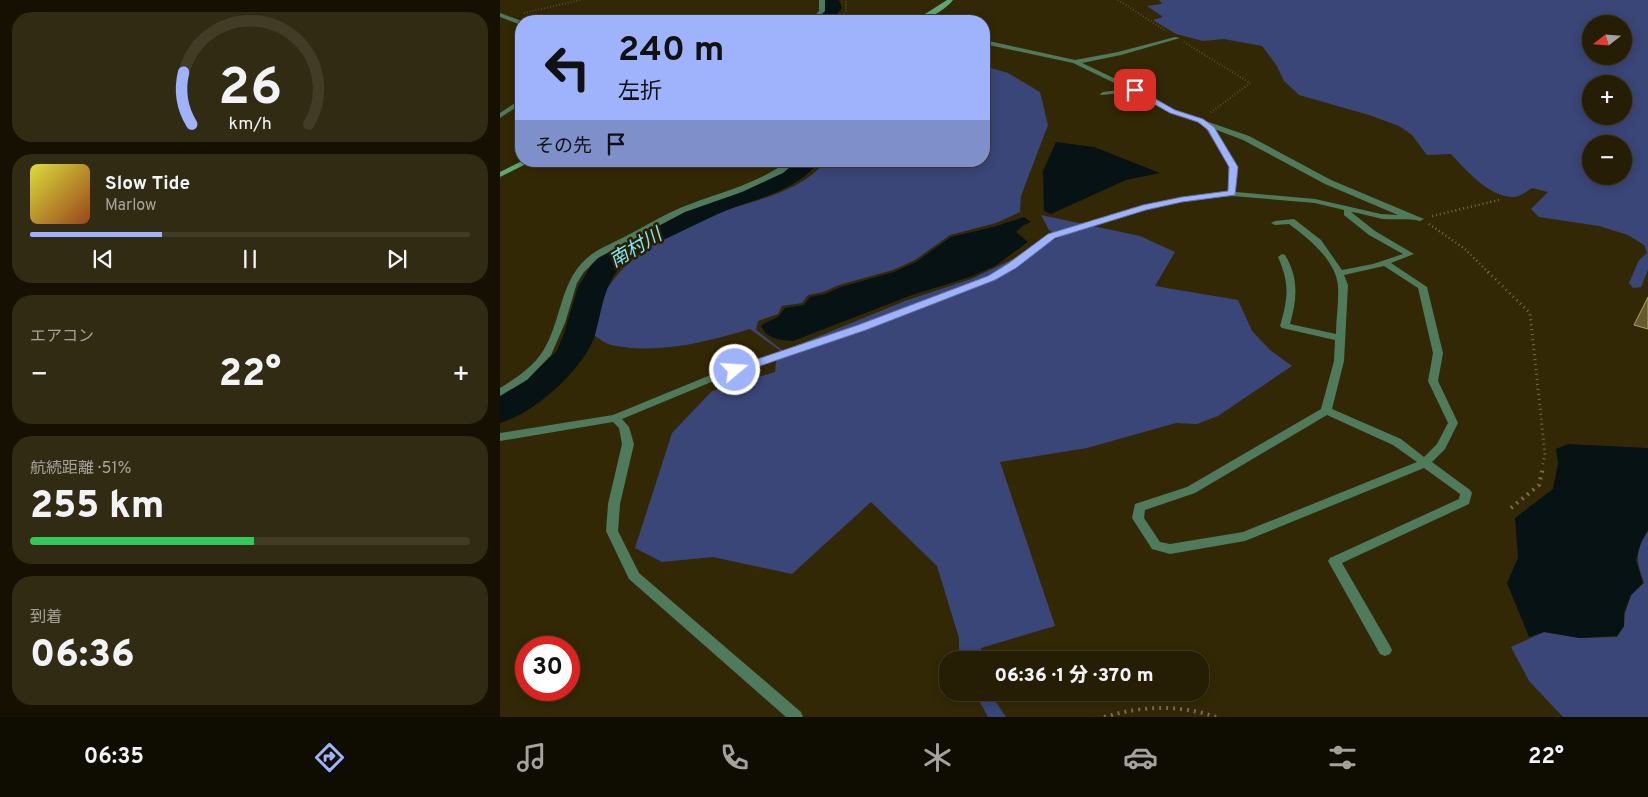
<!DOCTYPE html>
<html lang="ja">
<head>
<meta charset="utf-8">
<style>
  body { margin:0; font-family:Overpass,"Noto Sans JP",sans-serif; background:#322b13; color:#f1f3f6; height:100vh; display:flex; flex-direction:column; font-size:19px; white-space:nowrap }
  * { box-sizing:border-box; margin:0 }
  p { font-size:16px; color:#a4a29a }
  .icon { flex:none; width:28px; height:28px; fill:none; stroke:currentColor; stroke-width:2; stroke-linecap:round; stroke-linejoin:round }
  .map { position:relative; flex:1; overflow:hidden }
  .sheet { display:flex; flex-direction:column; gap:12px; padding:12px; background:#151002; width:500px }
  .sheet>* { flex:none }
  .guide { position:absolute; left:15px; top:15px; width:475px; height:152px; border-radius:20px; box-shadow:0 2px 12px #0003,0 0 0 1px #423c26; background:#9fb3fd; color:#111; overflow:hidden }
  .needle { width:32px; rotate:253deg }
  .buttons { position:absolute; left:1082px; top:15px; display:grid; gap:10px }
  .buttons a { display:grid; place-items:center; width:50px; height:50px; border-radius:50%; background:#261e04; box-shadow:0 2px 12px #0003,0 0 0 1px #423c26; font-size:25px }
  .speed { position:absolute; left:15px; top:636px; display:flex; gap:10px; font-size:25px; font-weight:700; text-align:center }
  .speed>* { display:grid; place-content:center; width:65px; height:65px; border-radius:50%; background:#261e04; box-shadow:0 2px 12px #0003,0 0 0 1px #423c26; line-height:1 }
  .speed .limit { border:8px solid #d22; background:#fff; color:#111 }
  .pin { position:absolute; display:grid; place-items:center; width:42px; height:42px; color:#fff; margin:-21px; border-radius:10px; box-shadow:0 2px 8px #0006 }
  .me { position:absolute; width:55px; margin:-28px; rotate:72deg; stroke-linejoin:round; filter:drop-shadow(0 0 4px #0008) }
  .turn { display:flex; align-items:center; gap:18px; height:105px; padding:0 20px; font-size:22px }
  .turn .icon { width:65px; height:65px; stroke-width:2.5 }
  .turn b { display:block; font-size:35px; line-height:42px }
  .then { display:flex; align-items:center; height:48px; padding:0 20px; background:#0003; gap:10px; font-size:19px }
  .big { font-size:38px; font-weight:800; line-height:1.1 }
  .sheet .tile { flex:1; display:flex; flex-direction:column; justify-content:center; gap:8px; min-width:0; padding:0 18px; border-radius:20px; background:#322b13 }
  .sheet .dial { align-items:center; gap:0 }
  .dial svg { height:130px; overflow:visible; fill:none; stroke:#423c26; stroke-width:7; stroke-linecap:round; text-anchor:middle }
  .dial text { fill:#f1f3f6; stroke:none }
  .song { display:flex; align-items:center; gap:15px }
  .cover { width:60px; height:60px; border-radius:8px; background:linear-gradient(135deg,hsl(60 70% 55%),hsl(20 70% 35%)) }
  .played { height:5px; border-radius:2px; background:linear-gradient(90deg,#9fb3fd 30%,#423c26 30%) }
  .keys { display:flex; justify-content:space-around; direction:ltr }
  .heat { display:flex; justify-content:space-between; align-items:center; font-size:28px; direction:ltr }
  .charge { height:8px; border-radius:4px; background:linear-gradient(90deg,#34c759 51%,#423c26 0) }
  .trip { position:absolute; left:439px; top:651px; width:270px; height:50px; border-radius:20px; background:#261e04; box-shadow:0 2px 12px #0003,0 0 0 1px #423c26; font-weight:800; line-height:50px; text-align:center }
  .dock { display:flex; height:80px; justify-content:space-around; align-items:center; background:#0f0c02; color:#a4a29a }
  .dock .icon { width:35px; height:35px }
  .dock .active { color:#9fb3fd }
  .dock b { font-size:22px; color:#f1f3f6 }
  main { display:flex; flex:1; min-height:0 }
  .map>svg:first-child { display:block }
  .green { fill:#3a4678; fill-rule:evenodd }
  .water { fill:#061214 }
  .lines { fill:none; stroke-linecap:round; stroke-linejoin:round }
  .river { fill:#061214; fill-rule:evenodd }
  .building { fill:#685a2d; stroke:#ae9f70 }
  .path-far3 { stroke:#776d4f; stroke-width:2; stroke-dasharray:0.5 2.5; stroke-linecap:butt }
  .path-far2 { stroke:#776d4f; stroke-width:2.5; stroke-dasharray:1 3; stroke-linecap:butt }
  .path-far1 { stroke:#776d4f; stroke-width:3; stroke-dasharray:1 4; stroke-linecap:butt }
  .path { stroke:#776d4f; stroke-width:4; stroke-dasharray:2 5; stroke-linecap:butt }
  .street { fill:#4f7a5b; fill-rule:evenodd }
  .secondary { fill:#61a776; fill-rule:evenodd }
  .route { fill:#9fb3fd; stroke:#6774a4 }
  .labels { text-anchor:middle; stroke-width:5; stroke-linejoin:round; paint-order:stroke }
  .water-label { font-size:19px; font-style:italic; fill:#81e4f8; stroke:#291f00 }
</style>
</head>
<body>
<main>
<section class="sheet">
<div class="tile dial"><svg viewBox="0 0 100 80">
<path d="M14 69A42 42 0 1 1 86 69"/>
<path d="M14 69A42 42 0 0 1 9 37" stroke="#9fb3fd"/>
<text x="50" y="56" font-size="32" font-weight="700">26</text>
<text x="50" y="72" font-size="11">km/h</text>
</svg></div>
<div class="tile">
<div class="song"><i class="cover"></i><div><b>Slow Tide</b><p>Marlow</p></div></div>
<div class="played"></div>
<div class="keys"><svg class="icon" aria-label="previous" viewBox="0 0 24 24"><path d="M18 5L8 12l10 7zM5 5v14"/></svg><svg class="icon" aria-label="pause" viewBox="0 0 24 24"><path d="M8 5v14M16 5v14"/></svg><svg class="icon" aria-label="next" viewBox="0 0 24 24"><path d="M6 5l10 7-10 7zM19 5v14"/></svg></div>
</div>
<div class="tile"><p>エアコン</p>
<div class="heat"><a>−</a><b class="big">22°</b><a>+</a></div>
</div>
<div class="tile"><p>航続距離 · 51%</p><b class="big">255 km</b><div class="charge"></div></div>
<div class="tile"><p>到着</p><b class="big">06:36</b></div>
</section>
<div class="map">
<svg width="1148" height="717" viewBox="0 0 1148 717">
  <rect width="100%" height="100%" fill="#332805"/>
  <path class="green" d="M 659,0 L 1148,0 L 1148,270 L 1141,287 L 1133,288 L 1129,283 L 1139,260 L 1147,253 L 1144,245 L 1128,235 L 1099,226 L 1039,217 L 1031,209 L 1048,192 L 1032,188 C 1026,192 1018,198 1011,197 C 987,195 966,170 951,154 L 927,155 L 912,135 L 899,126 L 869,115 L 799,95 L 784,81 L 777,66 L 762,46 L 724,39 L 703,41 L 676,34 L 653,20 L 663,17 L 647,6 L 662,4 ZM 1091,24 L 1124,24 L 1124,56 L 1091,56 ZM 1091,84 L 1124,84 L 1124,116 L 1091,116 ZM 1091,144 L 1124,144 L 1124,176 L 1091,176 Z
    M 484,66 L 508,73 L 540,92 L 548,125 L 521,196 L 520,212 L 496,223 L 450,235 L 415,260 L 393,270 L 339,285 L 323,292 L 308,295 L 302,303 L 282,306 L 278,314 L 258,321 L 256,330 L 283,351 L 405,301 L 471,279 L 560,237 L 549,230 L 541,215 L 640,236 L 675,252 L 655,286 L 738,300 L 752,331 L 770,350 L 792,366 L 718,416 L 697,424 L 676,423 L 587,448 L 500,462 L 555,626 L 481,648 L 482,660 L 459,660 L 459,638 L 437,566 L 371,502 L 292,574 L 213,557 L 162,562 L 135,548 L 172,433 L 212,391 L 275,372 L 276,362 L 282,352 L 250,329 C 205,342 158,355 111,345 C 104,343 97,337 91,333 C 103,317 98,320 100,302 C 101,295 121,269 127,265 C 153,241 187,224 220,212 C 253,201 304,191 325,161 L 484,161 Z
    M 1148,531 L 1148,717 L 1063,717 L 1029,681 L 1011,647 L 1044,632 L 1079,638 L 1117,637 L 1124,626 L 1125,613 L 1131,595 L 1144,583 C 1136,559 1134,554 1148,531 Z
    M 475,693 L 490,693 L 506,717 L 488,717 Z"/>
  <path class="water" d="M 556,142 L 594,147 L 660,173 L 626,180 L 551,214 L 544,211 L 543,171 Z
    M 524,217 L 531,222 L 524,225 L 516,232 L 528,242 L 495,266 L 470,277 L 412,295 L 293,341 C 281,340 265,339 261,325 L 278,317 L 285,308 L 304,305 L 310,297 L 325,294 L 341,287 L 394,272 L 416,262 L 451,237 L 493,227 Z
    M 1068,444 L 1148,448 L 1148,530 L 1141,542 L 1136,560 L 1143,583 L 1131,595 L 1124,613 L 1124,626 L 1117,636 L 1080,638 L 1044,632 L 1029,637 L 1007,583 L 1018,558 L 1015,518 L 1053,489 L 1058,463 L 1056,449 Z"/>
  <g class="lines">
    <path class="river" d="M 321,0 L 339,0 L 342,8 L 331,21 L 312,21 L 324,7 Z
      M 292,161 L 319,161 C 300,189 259,198 230,209 C 212,216 195,225 178,233 C 160,242 140,249 125,262 C 104,281 102,310 95,335 C 84,369 34,414 0,423 L 0,396 L 40,367 L 56,352 L 63,336 L 78,287 L 95,259 L 105,250 L 126,236 L 165,218 L 268,176 Z"/>
  </g>
  <path class="building" d="M 1148,297 L 1148,329 L 1134,325 Z"/>
  <g class="lines">
    <path class="path-far3" d="M 618,0 L 666,31
      M 24,13 L 80,0
      M 339,21 L 346,11 L 346,0
      M 684,42 L 750,83 L 710,113"/>
    <path class="path-far2" d="M 932,216 L 999,200
      M 929,224 L 965,249 L 989,273"/>
    <path class="path-far1" d="M 988,272 L 1030,313 L 1045,455 L 1042,468"/>
    <path class="path" d="M 1011,508 L 1039,485 L 1043,467
      M 604,717 C 642,706 678,704 716,717"/>
    <path class="street" d="M 319,0 L 325,0 L 325,11 L 315,21 L 309,21 L 319,11 Z
      M 0,13 L 22,21 L 21,25 L 0,17 Z
      M 675,37 L 680,38 L 621,55 L 582,63 L 637,89 L 674,110 L 749,136 L 831,180 L 924,219 L 920,221 C 908,218 896,220 883,219 C 873,217 861,213 851,212 L 875,231 L 914,254 L 891,263 L 927,287 L 943,353 L 938,381 L 958,423 L 945,449 L 932,462 L 970,490 L 972,493 L 969,504 L 842,563 L 890,646 L 892,650 L 890,654 L 885,656 L 880,654 L 828,561 L 830,558 L 959,499 L 960,494 L 924,468 L 745,541 L 670,554 L 652,549 L 632,518 L 635,504 L 687,487 L 821,409 L 834,361 L 835,340 L 782,328 L 780,326 C 788,298 790,284 778,257 L 782,254 L 785,255 C 799,278 797,299 790,324 L 836,334 C 836,319 839,302 838,287 C 837,261 808,238 789,224 L 775,225 L 771,223 L 775,221 L 794,219 L 821,240 L 842,270 L 873,264 L 903,254 L 869,235 L 844,215 L 844,210 L 815,203 L 732,196 L 682,201 L 645,210 L 555,238 L 495,280 L 365,330 L 221,378 L 122,419 L 129,427 L 134,444 L 120,504 L 118,531 L 139,573 L 301,712 L 303,717 L 286,717 L 129,579 L 106,531 L 108,504 L 122,444 L 119,428 L 113,422 L 0,441 L 0,433 L 113,415 L 213,374 L 359,326 L 489,276 L 549,234 L 643,206 L 682,197 L 728,192 L 729,167 L 704,125 L 670,112 L 634,92 L 601,95 L 600,94 L 603,92 L 627,89 L 573,63 L 484,44 L 484,40 L 575,60 L 618,52 ZM 714,129 L 743,140 L 825,184 L 898,215 L 881,214 L 815,199 L 736,192 L 737,167 ZM 884,266 L 918,288 L 933,353 L 928,381 L 948,423 L 937,444 L 924,457 L 901,439 L 832,409 L 844,361 L 848,285 L 844,275 ZM 827,415 L 893,445 L 917,462 L 743,532 L 670,544 L 660,542 L 644,518 L 645,510 L 695,493 Z
      M 21,99 L 21,104 L 0,118 L 0,113 Z
      M 288,161 L 297,161 L 283,173 L 242,192 L 185,212 L 98,258 L 84,272 L 77,283 L 65,323 L 51,355 L 27,380 L 0,396 L 0,388 C 15,379 33,367 43,351 C 63,319 59,278 92,254 C 102,247 115,242 126,236 C 144,227 161,216 180,208 C 216,193 256,185 288,161 Z"/>
    <path class="secondary" d="M 447,0 L 453,0 C 446,9 426,22 414,21 Z
      M 22,161 L 32,161 L 0,177 L 0,172 Z"/>
  </g>
  <path class="route" d="M 633,89 L 638,89 L 675,110 L 703,119 L 714,127 L 738,167 L 735,195 L 682,202 L 646,210 L 555,238 L 516,268 L 495,280 L 366,330 L 239,373 L 231,373 L 229,370 L 231,368 L 358,325 L 488,276 L 509,263 L 548,234 L 643,205 L 682,197 L 728,191 L 729,167 L 708,130 L 698,122 L 670,113 L 633,92 Z"/>
  <g class="labels">
    <g class="water-label">
      <text transform="translate(135 247) rotate(-31)" y="7">南村川</text>
    </g>
  </g>
</svg>
<div class="buttons">
<a><svg class="needle" viewBox="-14 -14 28 28"><path d="M0-13l5 13h-10z" fill="#e53935"/><path d="M0 13l5-13h-10z" fill="#a4a29a"/></svg></a>
<a>+</a>
<a>−</a>
</div>
<div class="speed"><div class="limit">30</div></div>
<div class="pin" style="left:635px;top:90px;background:#d93025"><svg class="icon" aria-label="arrive" viewBox="0 0 24 24"><path d="M6 21V4h12l-3 4 3 4H6"/></svg></div>
<svg class="me" style="left:235px;top:370px" viewBox="-20 -20 40 40"><circle r="17" fill="#9fb3fd" stroke="#fff" stroke-width="3"/><path d="M0-11L8 9 0 5-8 9z" fill="#fff"/></svg>
<div class="trip">06:36 · 1 分 · 370 m</div>
<div class="guide">
<div class="turn"><svg class="icon" aria-label="left" viewBox="0 0 24 24"><path d="M17 20v-9H6M10 6l-5 5 5 5"/></svg><div><b>240 m</b>左折</div></div>
<div class="then">その先<svg class="icon" aria-label="arrive" viewBox="0 0 24 24"><path d="M6 21V4h12l-3 4 3 4H6"/></svg></div>
</div>
</div>
</main>
<nav class="dock">
<b>06:35</b>
<svg class="icon active" aria-label="directions" viewBox="0 0 24 24"><path d="M12 3l9 9-9 9-9-9zM9 14v-3h6M13 9l2 2-2 2"/></svg>
<svg class="icon" aria-label="music" viewBox="0 0 24 24"><path d="M9 18V5l10-2v13"/><circle cx="6" cy="18" r="3"/><circle cx="16" cy="16" r="3"/></svg>
<svg class="icon" aria-label="phone" viewBox="0 0 24 24"><path d="M5 4h4l2 5-3 2q2 4 5 5l2-3 5 2v4C11 20 4 13 5 4z"/></svg>
<svg class="icon" aria-label="climate" viewBox="0 0 24 24"><path d="M12 3v18M4 7l16 10M4 17L20 7"/></svg>
<svg class="icon" aria-label="car" viewBox="0 0 24 24"><path d="M5 17H2v-5l4-1 3-4h7l3 4 3 1v5h-3M9 17h6M6 11h13"/><circle cx="7" cy="17" r="2"/><circle cx="17" cy="17" r="2"/></svg>
<svg class="icon" aria-label="filters" viewBox="0 0 24 24"><path d="M4 7h16M4 17h16"/><circle cx="9" cy="7" r="2"/><circle cx="15" cy="17" r="2"/></svg>
<b>22°</b>
</nav>
</body>
</html>
